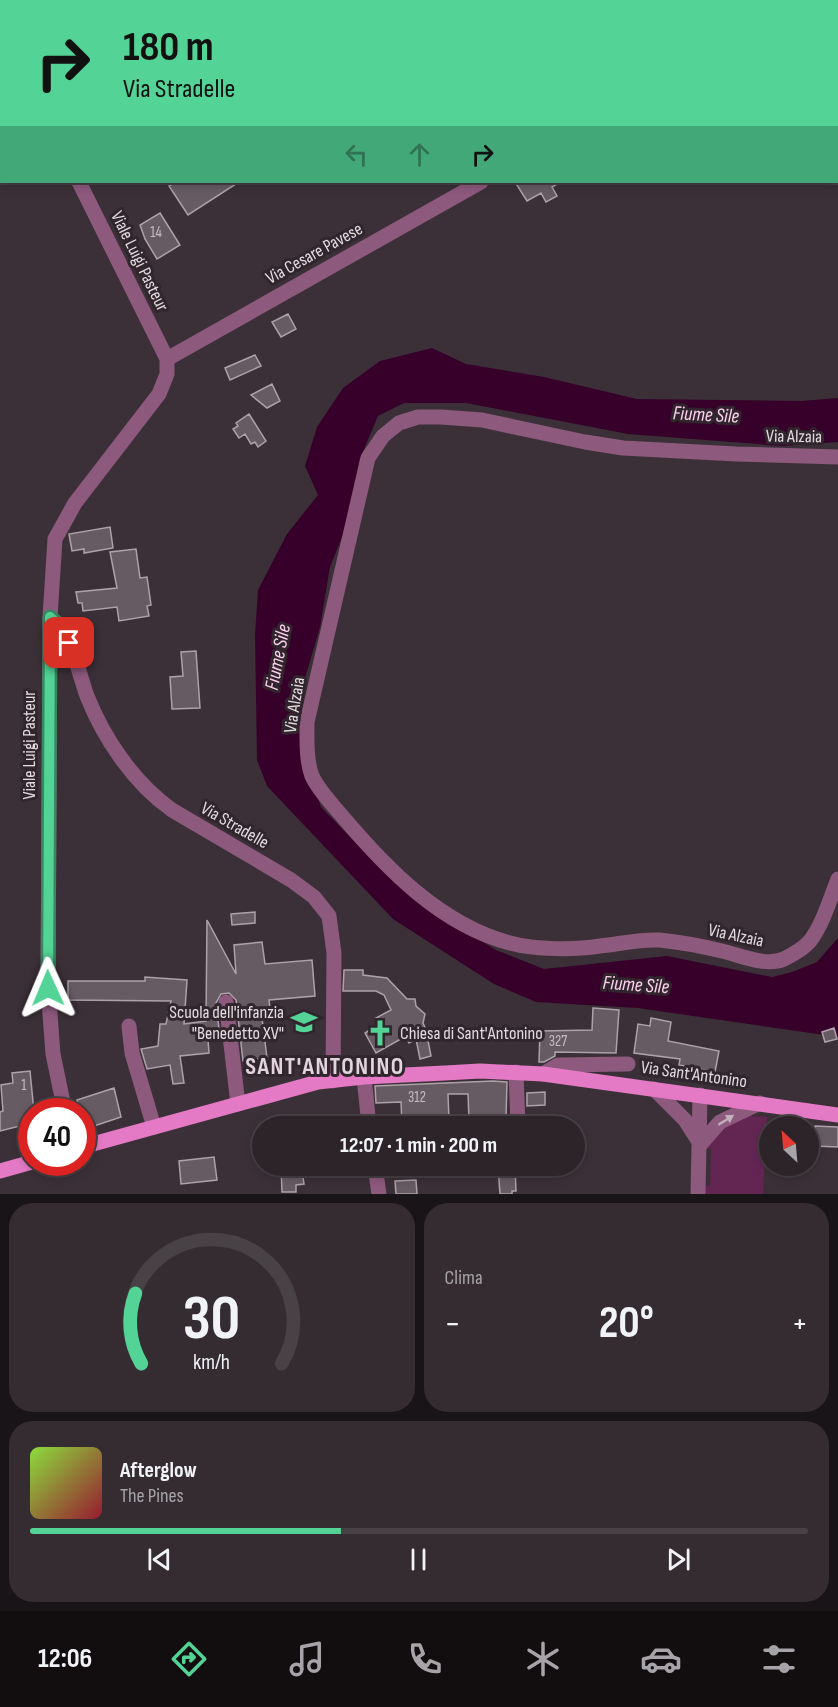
<!DOCTYPE html>
<html lang="it">
<head>
<meta charset="utf-8">
<style>
  body { margin:0; font-family:"Sofia Sans Condensed",sans-serif; background:#342c31; color:#f1f3f6; height:100vh; display:flex; flex-direction:column; font-size:22px; white-space:nowrap }
  * { box-sizing:border-box; margin:0 }
  p { font-size:20px; color:#a6a4a8 }
  .icon { flex:none; width:33px; height:33px; fill:none; stroke:currentColor; stroke-width:2; stroke-linecap:round; stroke-linejoin:round }
  .map { position:relative; height:1194px; overflow:hidden }
  .sheet { display:flex; flex-direction:column; gap:9px; padding:9px; background:#181417; flex:1 }
  .sheet>* { flex:none }
  .top-card { position:absolute; left:0px; top:0px; width:838px; height:183px; box-shadow:0 3px 9px #0003,0 0 0 2px #484146; background:#53d396; color:#111; overflow:hidden }
  .needle { width:39px; rotate:334deg }
  .controls { position:absolute; left:759px; top:1116px; display:grid; gap:12px }
  .controls a { display:grid; place-items:center; width:60px; height:60px; border-radius:50%; background:#2c2429; box-shadow:0 3px 9px #0003,0 0 0 2px #484146; font-size:30px }
  .speed { position:absolute; left:18px; top:1098px; display:flex; gap:12px; font-size:30px; font-weight:700; text-align:center }
  .speed>* { display:grid; place-content:center; width:78px; height:78px; border-radius:50%; background:#2c2429; box-shadow:0 3px 9px #0003,0 0 0 2px #484146; line-height:1 }
  .speed .limit { border:9px solid #d22; background:#fff; color:#111 }
  .pin { position:absolute; display:grid; place-items:center; width:51px; height:51px; color:#fff; margin:-26px; border-radius:12px; box-shadow:0 3px 9px #0006 }
  .me { position:absolute; width:66px; margin:-33px; rotate:359deg; stroke-linejoin:round; filter:drop-shadow(0 0 4px #0008) }
  .turn { display:flex; align-items:center; gap:21px; height:126px; padding:0 24px; font-size:27px }
  .turn .icon { width:78px; height:78px; stroke-width:2.5 }
  .turn b { display:block; font-size:42px; line-height:51px }
  .lanes { display:flex; align-items:center; height:57px; padding:0 24px; background:#0003; justify-content:center; gap:30px; direction:ltr }
  .lanes .off { opacity:.35 }
  .big { font-size:45px; font-weight:700; line-height:1.1 }
  .sheet .card { flex:1; display:flex; flex-direction:column; justify-content:center; gap:9px; min-width:0; padding:0 21px; border-radius:24px; background:#342c31 }
  .sheet .dial { align-items:center; gap:0 }
  .dial svg { height:156px; overflow:visible; fill:none; stroke:#484146; stroke-width:7; stroke-linecap:round; text-anchor:middle }
  .dial text { fill:#f1f3f6; stroke:none }
  .song { display:flex; align-items:center; gap:18px }
  .cover { width:72px; height:72px; border-radius:9px; background:linear-gradient(135deg,hsl(90 70% 55%),hsl(350 70% 35%)) }
  .played { height:6px; border-radius:3px; background:linear-gradient(90deg,#53d396 40%,#484146 40%) }
  .keys { display:flex; justify-content:space-around; direction:ltr }
  .heat { display:flex; justify-content:space-between; align-items:center; font-size:33px; direction:ltr }
  .sheet .tiles { flex:1; display:grid; gap:9px; grid-template-columns:1fr 1fr }
  .card:last-child { grid-column:span 2 }
  .trip { position:absolute; left:252px; top:1116px; width:333px; height:60px; border-radius:30px; background:#2c2429; box-shadow:0 3px 9px #0003,0 0 0 2px #484146; font-weight:700; line-height:60px; text-align:center }
  .tabs { display:flex; height:96px; justify-content:space-around; align-items:center; background:#120e10; color:#a6a4a8 }
  .tabs .icon { width:42px; height:42px }
  .tabs .active { color:#53d396 }
  .tabs b { font-size:27px; color:#f1f3f6 }
  .map>svg:first-child { display:block }
  .green { fill:#632653 }
  .water { fill:#37002a }
  .building { fill:#675b63; stroke:#aea1a9; stroke-width:1.5 }
  .lines { fill:none; stroke-linecap:round; stroke-linejoin:round }
  .minor { stroke:#8d597d; stroke-width:15 }
  .major { stroke:#e47ac5; stroke-width:15 }
  .oneway { fill:#c4aebd }
  .route-casing { stroke:#368962; stroke-width:15 }
  .route { stroke:#53d396; stroke-width:10 }
  .labels { text-anchor:middle; stroke-width:6; stroke-linejoin:round; paint-order:stroke }
  .number-label { font-size:15px; fill:#c3bbc0 }
  .street-label { font-size:18px; fill:#e2dbdf; stroke:#31262d }
  .poi-label { font-size:18px; fill:#e2dbdf; stroke:#31262d; text-anchor:end }
  .water-label { font-size:20px; font-style:italic; fill:#fccfec; stroke:#31262d }
  .district-label { font-size:24px; font-weight:bold; letter-spacing:1.5px; fill:#e2d3dc; stroke:#31262d }
</style>
</head>
<body>
<div class="map">
<svg width="838" height="1194" viewBox="0 0 838 1194">
  <rect width="100%" height="100%" fill="#3b3037"/>
  <path class="green" d="M 744,1116 L 767,1117 L 763,1194 L 705,1194 L 705,1186 L 710,1186 L 711,1149 L 706,1149 C 714,1129 726,1126 744,1116 Z"/>
  <path class="water" d="M 432,348 L 466,364 L 544,377 L 637,399 L 801,401 L 838,398 L 838,442 L 782,446 L 628,434 L 466,403 L 404,403 L 378,416 L 359,461 L 352,512 L 330,567 L 320,627 L 303,685 L 300,745 L 321,807 L 355,842 L 423,906 L 496,950 L 544,969 L 667,956 L 772,977 L 792,972 L 817,962 L 838,938 L 838,1037 L 638,1008 L 536,1002 L 494,984 L 393,919 L 267,786 L 257,760 L 255,635 L 258,590 L 287,534 L 318,495 L 305,466 L 317,427 L 343,388 L 380,361 Z"/>
  <path class="building" d="M 176,182 L 239,182 L 188,215 L 169,186 Z
    M 515,182 L 561,182 L 552,187 L 557,196 L 546,202 L 541,193 L 527,201 Z
    M 160,213 L 180,245 L 157,259 L 145,239 L 140,225 Z
    M 288,314 L 296,329 L 281,337 L 272,322 Z
    M 255,355 L 261,366 L 230,380 L 225,368 Z
    M 272,384 L 280,401 L 267,408 L 251,395 Z
    M 249,414 L 266,441 L 258,447 L 255,442 L 251,444 L 245,434 L 239,438 L 233,429 L 238,426 L 236,423 Z
    M 110,527 L 113,548 L 84,553 L 84,549 L 72,551 L 69,534 Z
    M 136,549 L 140,578 L 147,577 L 151,605 L 147,606 L 149,616 L 119,621 L 117,607 L 83,611 L 82,603 L 78,603 L 76,592 L 117,588 L 110,552 Z
    M 196,651 L 200,708 L 172,709 L 170,677 L 183,676 L 181,652 Z
    M 255,912 L 255,923 L 232,925 L 231,914 Z
    M 207,920 L 236,974 L 234,945 L 262,942 L 265,964 L 312,960 L 315,996 L 269,1000 L 271,1017 L 262,1018 L 267,1058 L 243,1061 L 236,1000 L 229,993 L 221,994 L 216,1003 L 220,1038 L 208,1039 L 209,1053 L 180,1056 L 184,1083 L 173,1084 L 170,1065 L 147,1069 L 141,1049 L 158,1046 L 160,1024 L 166,1024 L 171,1001 L 68,1000 L 68,981 L 145,981 L 145,977 L 187,980 L 184,1024 L 206,1021 Z
    M 344,970 L 363,970 L 363,975 L 387,978 L 407,999 L 415,999 L 416,1006 L 425,1014 L 423,1023 L 426,1030 L 431,1056 L 420,1059 L 416,1039 L 409,1043 L 406,1036 L 376,1053 L 365,1033 L 379,1024 L 376,1018 L 391,1010 L 384,995 L 376,991 L 343,991 Z
    M 593,1008 L 619,1010 L 616,1053 L 555,1052 L 555,1056 L 544,1062 L 539,1062 L 540,1031 L 592,1030 Z
    M 651,1018 L 671,1022 L 668,1041 L 719,1051 L 715,1072 L 679,1065 L 680,1059 L 634,1053 L 638,1024 L 650,1026 Z
    M 834,1028 L 837,1039 L 825,1042 L 822,1032 Z
    M 30,1071 L 34,1112 L 32,1112 L 32,1123 L 0,1131 L 0,1112 L 3,1111 L 1,1085 L 13,1083 L 12,1073 Z
    M 493,1081 L 507,1082 L 506,1117 L 469,1120 L 468,1094 L 448,1094 L 449,1120 L 416,1122 L 416,1126 L 402,1126 L 401,1102 L 376,1103 L 375,1086 Z
    M 114,1088 L 121,1117 L 85,1129 L 82,1112 L 80,1112 L 77,1100 Z
    M 545,1092 L 545,1105 L 527,1106 L 527,1093 Z
    M 815,1126 L 838,1127 L 838,1147 L 814,1146 Z
    M 214,1157 L 217,1180 L 181,1184 L 179,1161 Z
    M 281,1166 L 348,1166 L 348,1174 L 303,1177 L 304,1184 L 296,1185 L 296,1192 L 282,1192 Z
    M 498,1166 L 515,1166 L 516,1191 L 512,1191 L 512,1194 L 500,1194 Z
    M 416,1180 L 417,1194 L 396,1194 L 395,1181 Z"/>
  <g class="lines">
    <path class="minor" d="M 585,0 L 586,2
      M 837,29 L 838,28
      M 0,34 L 2,36
      M 167,359 L 481,182
      M 838,457 L 736,454 L 623,448 L 585,442 L 482,420 L 441,417 L 418,417 L 399,423 L 383,436 L 368,458 L 307,722 C 307,739 306,760 312,776 C 319,791 332,804 342,816 C 387,869 441,925 510,943 C 536,950 574,950 600,946 C 620,944 640,939 659,940 C 680,942 701,946 722,951 C 740,955 765,967 784,959 C 792,955 804,948 810,941 C 823,924 830,899 838,879
      M 50,617 C 73,637 77,668 87,696 C 104,739 134,783 172,810 L 291,880 L 314,897 L 329,916 L 334,953 L 333,1081
      M 226,1002 L 238,1104
      M 129,1026 L 132,1053 L 154,1127
      M 516,1072 L 518,1126
      M 543,1074 L 558,1065 L 628,1064
      M 364,1077 L 369,1126
      M 654,1089 L 685,1120 L 699,1142
      M 65,1112 L 53,1054 L 48,988 L 50,617 L 55,539 L 75,503 L 159,394 L 167,374 L 167,359 L 79,182
      M 699,1146 L 720,1122 L 760,1103
      M 375,1166 L 379,1194
      M 698,1194 L 700,1095"/>
    <path class="major" d="M 82,1147 L 318,1082 L 364,1077 L 445,1073 L 480,1071 L 543,1074 L 838,1115
      M 0,1171 L 32,1162"/>
  </g>
  <defs><path id="oneway-solid" d="M-6-.8H1V-3.2L6.5 0L1 3.2V.8H-6Z" transform="scale(1.5)"/></defs>
  <use class="oneway" href="#oneway-solid" transform="translate(726 1120) rotate(-32)"/>
  <g class="lines">
    <g class="route-casing">
      <path id="route" d="M 48,988 L 50,617 L 58,624 L 69,643"/>
    </g>
    <use href="#route" class="route"/>
  </g>
  <defs>
    <g id="school-bare" transform="scale(2.07)"><path d="M0-5L7-2L0 1L-7-2ZM-4 1L0 2.5L4 1V4Q0 6-4 4Z" fill="#53d396" stroke="#31262d" stroke-width="2.5" paint-order="stroke"/></g>
    <g id="church-bare" transform="scale(2.07)"><path d="M-1.2-6h2.4v3.5h3.3v2.4h-3.3V6h-2.4V-.1h-3.3v-2.4h3.3Z" fill="#53d396" stroke="#31262d" stroke-width="2.5" paint-order="stroke"/></g>
  </defs>
  <g fill-rule="evenodd">
    <use href="#school-bare" x="304" y="1022"/>
    <use href="#church-bare" x="380" y="1033"/>
  </g>
  <g class="labels">
    <g class="number-label">
      <text x="156" y="237">14</text>
      <text x="558" y="1046">327</text>
      <text x="24" y="1090">1</text>
      <text x="417" y="1102">312</text>
    </g>
    <g class="street-label">
      <text transform="translate(314 253) rotate(-29)" y="6">Via Cesare Pavese</text>
      <text transform="translate(140 261) rotate(64)" y="6">Viale Luigi Pasteur</text>
      <text transform="translate(794 436) rotate(1)" y="6">Via Alzaia</text>
      <text transform="translate(294 705) rotate(-81)" y="6">Via Alzaia</text>
      <text transform="translate(29 745) rotate(-90)" y="6">Viale Luigi Pasteur</text>
      <text transform="translate(235 825) rotate(30)" y="6">Via Stradelle</text>
      <text transform="translate(736 935) rotate(12)" y="6">Via Alzaia</text>
      <text transform="translate(694 1074) rotate(8)" y="6">Via Sant'Antonino</text>
    </g>
    <g class="poi-label">
      <text x="284" y="1018">Scuola dell'infanzia<tspan x="284" dy="21">"Benedetto XV"</tspan></text>
      <text x="400" y="1039" text-anchor="start">Chiesa di Sant'Antonino</text>
    </g>
    <g class="water-label">
      <text transform="translate(706 414) rotate(3)" y="7">Fiume Sile</text>
      <text transform="translate(277 657) rotate(-79)" y="7">Fiume Sile</text>
      <text transform="translate(636 984) rotate(4)" y="7">Fiume Sile</text>
    </g>
    <g class="district-label">
      <text x="325" y="1074">SANT'ANTONINO</text>
    </g>
  </g>
</svg>
<div class="controls">
<a><svg class="needle" viewBox="-14 -14 28 28"><path d="M0-13l5 13h-10z" fill="#e53935"/><path d="M0 13l5-13h-10z" fill="#a6a4a8"/></svg></a>
</div>
<div class="speed"><div class="limit">40</div></div>
<div class="pin" style="left:69px;top:643px;background:#d93025"><svg class="icon" aria-label="arrive" viewBox="0 0 24 24"><path d="M6 21V4h12l-3 4 3 4H6"/></svg></div>
<svg class="me" style="left:48px;top:988px" viewBox="-20 -20 40 40"><path d="M0-17L14 15 0 8-14 15z" fill="#53d396" stroke="#fff" stroke-width="4"/></svg>
<div class="trip">12:07 · 1 min · 200 m</div>
<div class="top-card">
<div class="turn"><svg class="icon" aria-label="right" viewBox="0 0 24 24"><path d="M7 20v-9h11M14 6l5 5-5 5"/></svg><div><b>180 m</b>Via Stradelle</div></div>
<div class="lanes"><svg class="icon off" aria-label="left" viewBox="0 0 24 24"><path d="M17 20v-9H6M10 6l-5 5 5 5"/></svg><svg class="icon off" aria-label="ahead" viewBox="0 0 24 24"><path d="M12 20V5M6 11l6-6 6 6"/></svg><svg class="icon" aria-label="right" viewBox="0 0 24 24"><path d="M7 20v-9h11M14 6l5 5-5 5"/></svg></div>
</div>
</div>
<section class="sheet">
<div class="tiles">
<div class="card dial"><svg viewBox="0 0 100 80">
<path d="M14 69A42 42 0 1 1 86 69"/>
<path d="M14 69A42 42 0 0 1 11 33" stroke="#53d396"/>
<text x="50" y="56" font-size="32" font-weight="700">30</text>
<text x="50" y="72" font-size="11">km/h</text>
</svg></div>
<div class="card"><p>Clima</p>
<div class="heat"><a>−</a><b class="big">20°</b><a>+</a></div>
</div>
<div class="card">
<div class="song"><i class="cover"></i><div><b>Afterglow</b><p>The Pines</p></div></div>
<div class="played"></div>
<div class="keys"><svg class="icon" aria-label="previous" viewBox="0 0 24 24"><path d="M18 5L8 12l10 7zM5 5v14"/></svg><svg class="icon" aria-label="pause" viewBox="0 0 24 24"><path d="M8 5v14M16 5v14"/></svg><svg class="icon" aria-label="next" viewBox="0 0 24 24"><path d="M6 5l10 7-10 7zM19 5v14"/></svg></div>
</div>
</div>
</section>
<nav class="tabs">
<b>12:06</b>
<svg class="icon active" aria-label="directions" viewBox="0 0 24 24"><path d="M12 3l9 9-9 9-9-9zM9 14v-3h6M13 9l2 2-2 2"/></svg>
<svg class="icon" aria-label="music" viewBox="0 0 24 24"><path d="M9 18V5l10-2v13"/><circle cx="6" cy="18" r="3"/><circle cx="16" cy="16" r="3"/></svg>
<svg class="icon" aria-label="phone" viewBox="0 0 24 24"><path d="M5 4h4l2 5-3 2q2 4 5 5l2-3 5 2v4C11 20 4 13 5 4z"/></svg>
<svg class="icon" aria-label="climate" viewBox="0 0 24 24"><path d="M12 3v18M4 7l16 10M4 17L20 7"/></svg>
<svg class="icon" aria-label="car" viewBox="0 0 24 24"><path d="M5 17H2v-5l4-1 3-4h7l3 4 3 1v5h-3M9 17h6M6 11h13"/><circle cx="7" cy="17" r="2"/><circle cx="17" cy="17" r="2"/></svg>
<svg class="icon" aria-label="filters" viewBox="0 0 24 24"><path d="M4 7h16M4 17h16"/><circle cx="9" cy="7" r="2"/><circle cx="15" cy="17" r="2"/></svg>
</nav>
</body>
</html>
